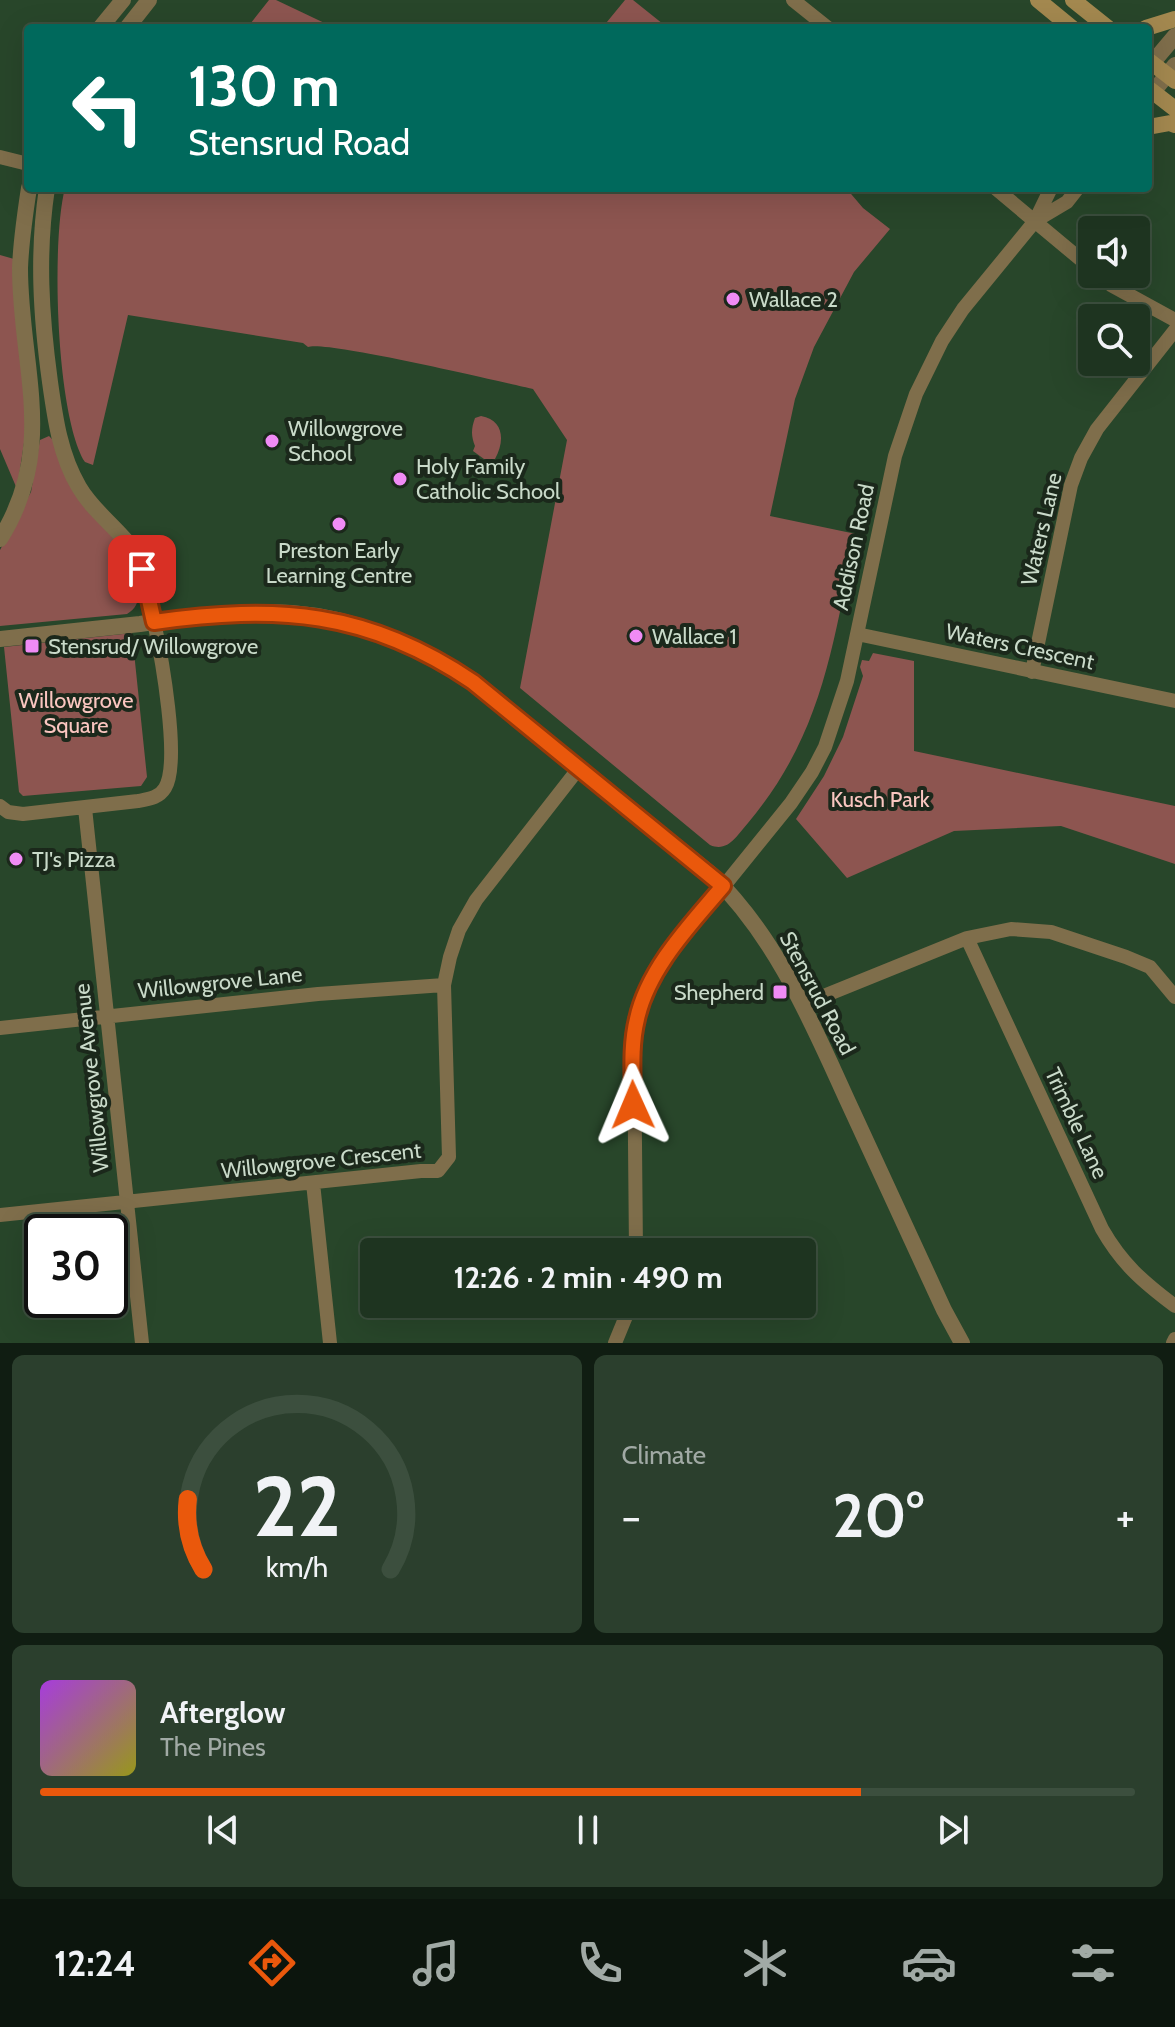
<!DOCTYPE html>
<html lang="en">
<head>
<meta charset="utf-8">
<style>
  body { margin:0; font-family:Cabin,sans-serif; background:#2b3f2d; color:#f1f3f6; height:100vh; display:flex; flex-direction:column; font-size:30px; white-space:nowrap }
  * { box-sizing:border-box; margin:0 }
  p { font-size:26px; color:#a1aaa5 }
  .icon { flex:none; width:44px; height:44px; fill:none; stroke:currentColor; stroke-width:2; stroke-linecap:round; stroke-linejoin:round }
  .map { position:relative; height:1343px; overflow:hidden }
  .sheet { display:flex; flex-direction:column; gap:12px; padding:12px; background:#101d12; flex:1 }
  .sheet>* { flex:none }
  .banner { position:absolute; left:24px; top:24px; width:1128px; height:168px; border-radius:8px; box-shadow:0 8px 32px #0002,0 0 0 2px #3c4f3e; background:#00695c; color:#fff; overflow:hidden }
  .fabs { position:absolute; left:1078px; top:216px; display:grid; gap:16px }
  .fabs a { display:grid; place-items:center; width:72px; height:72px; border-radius:8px; background:#1e3420; box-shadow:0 8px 32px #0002,0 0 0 2px #3c4f3e; font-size:40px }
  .speed { position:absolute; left:24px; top:1214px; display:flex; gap:16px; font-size:40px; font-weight:700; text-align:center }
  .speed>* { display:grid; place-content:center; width:104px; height:104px; border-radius:50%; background:#1e3420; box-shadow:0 8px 32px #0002,0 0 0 2px #3c4f3e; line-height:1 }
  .speed .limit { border:4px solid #111; border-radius:12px; background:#fff; color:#111 }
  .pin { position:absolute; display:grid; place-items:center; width:68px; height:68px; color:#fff; margin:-34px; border-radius:16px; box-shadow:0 4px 12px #0006 }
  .me { position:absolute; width:88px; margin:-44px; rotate:359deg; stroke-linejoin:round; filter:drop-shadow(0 0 6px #0008) }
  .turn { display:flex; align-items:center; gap:28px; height:168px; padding:0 32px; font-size:36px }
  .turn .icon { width:104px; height:104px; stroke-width:2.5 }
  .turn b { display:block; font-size:56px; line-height:68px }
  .big { font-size:60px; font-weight:700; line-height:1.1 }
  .sheet .tile { flex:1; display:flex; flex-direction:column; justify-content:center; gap:12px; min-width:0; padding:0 28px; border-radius:12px; background:#2b3f2d }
  .sheet .dial { align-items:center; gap:0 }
  .dial svg { height:208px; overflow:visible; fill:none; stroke:#3c4f3e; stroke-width:7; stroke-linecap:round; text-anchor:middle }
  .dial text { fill:#f1f3f6; stroke:none }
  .song { display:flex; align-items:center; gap:24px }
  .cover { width:96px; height:96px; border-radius:12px; background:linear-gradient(135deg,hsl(280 70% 55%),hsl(60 70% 35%)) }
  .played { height:8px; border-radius:4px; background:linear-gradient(90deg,#ea580c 75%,#3c4f3e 75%) }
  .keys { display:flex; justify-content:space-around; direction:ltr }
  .heat { display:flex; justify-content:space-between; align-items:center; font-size:44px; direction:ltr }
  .sheet .tiles { flex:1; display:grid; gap:12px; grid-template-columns:1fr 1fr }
  .tile:last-child { grid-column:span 2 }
  .trip { position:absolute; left:360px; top:1238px; width:456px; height:80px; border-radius:8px; background:#1e3420; box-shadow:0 8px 32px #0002,0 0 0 2px #3c4f3e; font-weight:700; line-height:80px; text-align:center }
  .dock { display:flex; height:128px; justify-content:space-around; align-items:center; background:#0c150d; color:#a1aaa5 }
  .dock .icon { width:56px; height:56px }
  .dock .selected { color:#ea580c }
  .dock b { font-size:36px; color:#f1f3f6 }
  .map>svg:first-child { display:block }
  .green { fill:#8d5550 }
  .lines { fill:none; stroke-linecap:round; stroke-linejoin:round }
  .minor { stroke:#7f6e4b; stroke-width:14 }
  .tertiary { stroke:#7f6e4b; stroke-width:16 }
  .secondary { stroke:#a3884f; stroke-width:16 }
  .route-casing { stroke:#983908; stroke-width:20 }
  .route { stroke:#ea580c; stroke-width:14 }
  .poi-dot { fill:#f08bf5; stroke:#1b281b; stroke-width:3 }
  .labels { text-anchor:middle; stroke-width:8; stroke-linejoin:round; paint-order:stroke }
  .poi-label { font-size:22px; fill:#c9dac9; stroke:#1b281b; text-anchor:start }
  .street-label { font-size:22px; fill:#c9dac9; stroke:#1b281b }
  .park-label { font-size:22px; fill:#fac6c0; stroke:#1b281b }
</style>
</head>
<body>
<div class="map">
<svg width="1175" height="1343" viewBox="0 0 1175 1343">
  <rect width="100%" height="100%" fill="#28462a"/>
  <path class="green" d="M 269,0 L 276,0 L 335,28 L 247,28 Z
    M 625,0 L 633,0 L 668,28 L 602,28 Z
    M 65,188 L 846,188 L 863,208 L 890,229 L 854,272 L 814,347 L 795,399 L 770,516 L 856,534 C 832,645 824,732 748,823 C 737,835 728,853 710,845 L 520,688 L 567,440 L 533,389 C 502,382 325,340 308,347 L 303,343 L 128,315 L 93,465 L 85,462 C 56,416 51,241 65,188 Z
    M 0,255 L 14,259 L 27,423 L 17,489 L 0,449 Z
    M 481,416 C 504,420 505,441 495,459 L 484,459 L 473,451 L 475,446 C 471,436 471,429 475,418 Z
    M 49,436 C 65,451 76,475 88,494 C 102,516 164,594 127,614 L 0,626 L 0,550 L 31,492 L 40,440 Z
    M 132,633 L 147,777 L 141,786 L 23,796 L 19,792 L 4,647 Z
    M 873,653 L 914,661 L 914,751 L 1175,806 L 1175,864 L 1061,826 L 954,831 L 847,878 L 796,819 L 824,776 L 843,737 L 863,676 L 860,667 L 862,660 L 869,661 Z"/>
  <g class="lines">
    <path class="minor" d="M 793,0 L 828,28
      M 0,157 L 28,164
      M 995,188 L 1092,269
      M 1035,221 L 1067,202 L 1078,188
      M 1098,274 L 1111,285 L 1175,320
      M 857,634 L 1175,701
      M 1032,672 L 1071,485 L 1081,458 L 1097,429 L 1175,330
      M 0,806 L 8,812 L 23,814 L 138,801 C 149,799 159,798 165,788 C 181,762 161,654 154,622
      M 85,808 L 142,1343
      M 967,938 L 1102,1229 C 1122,1264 1143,1282 1175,1306
      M 804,1004 L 967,938 L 1011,929 L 1051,932 L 1126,957 L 1150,967 L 1175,997
      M 0,1028 L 318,994 L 444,985
      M 313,1183 L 330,1343
      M 0,1215 L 421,1171 L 438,1171 L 449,1157 L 444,985 L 450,957 L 459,930 L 476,900 L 579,768
      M 636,1252 L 634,1036 L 637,1016 L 646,990 L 660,965 L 791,803 L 812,772 L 825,747 L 847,681 L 895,456 L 916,394 L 942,341 L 963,309 L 1035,221 L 1051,188
      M 615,1343 L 631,1304
      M 1173,1343 L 1175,1339"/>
    <path class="tertiary" d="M 100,28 L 123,0
      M 127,28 L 149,0
      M 1148,68 L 1175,36
      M 1153,92 L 1175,65
      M 47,188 C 37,254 41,316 50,382 C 55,418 60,455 79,487 C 91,508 111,523 127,542 C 145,564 147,595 154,622
      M 0,539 C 58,447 20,367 20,268 C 21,241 25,214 29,188
      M 0,639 C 47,634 93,629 140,624 C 190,617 241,610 292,613 C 357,618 420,646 473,682 L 711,874 C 777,938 811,1021 849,1104 C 881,1172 912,1241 944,1310 L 962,1343"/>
    <path class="secondary" d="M 1038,0 L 1072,28
      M 1073,0 L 1108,28
      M 1146,28 L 1175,19
      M 1148,60 L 1175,81
      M 1148,88 L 1175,109
      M 1148,127 L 1170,123 L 1175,125"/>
  </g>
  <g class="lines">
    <g class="route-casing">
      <path id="route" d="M 142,569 L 154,622 C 277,605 367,610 473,682 L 723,886 C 691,924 648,968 637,1019 C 630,1047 633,1077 633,1105"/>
    </g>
    <use href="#route" class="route"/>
  </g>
  <g class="poi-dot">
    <circle cx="733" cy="299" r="8"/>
    <circle cx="272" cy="441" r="8"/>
    <circle cx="400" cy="479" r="8"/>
    <circle cx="339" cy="524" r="8"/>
    <circle cx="636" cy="636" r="8"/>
    <rect x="24" y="638" width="16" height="16" rx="4"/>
    <circle cx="16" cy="859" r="8"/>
    <rect x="772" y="984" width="16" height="16" rx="4"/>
  </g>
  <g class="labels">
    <g class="poi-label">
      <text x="749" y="307">Wallace 2</text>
      <text x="288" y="436">Willowgrove<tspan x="288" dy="25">School</tspan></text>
      <text x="416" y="474">Holy Family<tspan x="416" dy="25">Catholic School</tspan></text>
      <text x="339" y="558" text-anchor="middle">Preston Early<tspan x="339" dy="25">Learning Centre</tspan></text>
      <text x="652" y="644">Wallace 1</text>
      <text x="48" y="654">Stensrud/ Willowgrove</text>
      <text x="32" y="867">TJ's Pizza</text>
      <text x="764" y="1000" text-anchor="end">Shepherd</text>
    </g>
    <g class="street-label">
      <text transform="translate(1041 529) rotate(-77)" y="8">Waters Lane</text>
      <text transform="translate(853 547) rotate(-78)" y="8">Addison Road</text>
      <text transform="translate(1020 646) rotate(12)" y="8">Waters Crescent</text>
      <text transform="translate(220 982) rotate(-6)" y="8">Willowgrove Lane</text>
      <text transform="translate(818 993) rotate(62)" y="8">Stensrud Road</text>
      <text transform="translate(91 1078) rotate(-96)" y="8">Willowgrove Avenue</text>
      <text transform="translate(1077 1123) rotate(65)" y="8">Trimble Lane</text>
      <text transform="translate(321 1160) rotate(-6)" y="8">Willowgrove Crescent</text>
    </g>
    <g class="park-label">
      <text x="76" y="708">Willowgrove<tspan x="76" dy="25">Square</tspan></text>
      <text x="880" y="807">Kusch Park</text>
    </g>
  </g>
</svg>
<div class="fabs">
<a><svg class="icon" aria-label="sound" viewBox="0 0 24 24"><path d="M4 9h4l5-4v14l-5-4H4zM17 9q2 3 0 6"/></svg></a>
<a><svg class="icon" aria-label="search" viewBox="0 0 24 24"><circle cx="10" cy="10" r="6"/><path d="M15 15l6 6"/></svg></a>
</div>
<div class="speed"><div class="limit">30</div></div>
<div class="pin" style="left:142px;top:569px;background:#d93025"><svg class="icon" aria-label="arrive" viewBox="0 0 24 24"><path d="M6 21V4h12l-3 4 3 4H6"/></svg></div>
<svg class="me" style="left:633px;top:1105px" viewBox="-20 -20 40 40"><path d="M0-17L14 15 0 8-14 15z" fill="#ea580c" stroke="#fff" stroke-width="4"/></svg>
<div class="trip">12:26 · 2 min · 490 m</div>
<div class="banner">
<div class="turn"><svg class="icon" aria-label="left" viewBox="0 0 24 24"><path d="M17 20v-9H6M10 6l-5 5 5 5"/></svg><div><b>130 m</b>Stensrud Road</div></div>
</div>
</div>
<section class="sheet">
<div class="tiles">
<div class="tile dial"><svg viewBox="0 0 100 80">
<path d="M14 69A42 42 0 1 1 86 69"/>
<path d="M14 69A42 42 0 0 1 8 42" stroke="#ea580c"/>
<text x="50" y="56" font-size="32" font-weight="700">22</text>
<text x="50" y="72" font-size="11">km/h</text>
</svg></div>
<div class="tile"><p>Climate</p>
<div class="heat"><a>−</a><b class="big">20°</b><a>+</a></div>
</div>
<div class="tile">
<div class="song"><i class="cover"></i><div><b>Afterglow</b><p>The Pines</p></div></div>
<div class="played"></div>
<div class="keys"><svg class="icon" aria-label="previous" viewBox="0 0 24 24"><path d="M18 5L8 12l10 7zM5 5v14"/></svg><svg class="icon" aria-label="pause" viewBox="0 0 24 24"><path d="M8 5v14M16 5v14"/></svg><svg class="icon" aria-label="next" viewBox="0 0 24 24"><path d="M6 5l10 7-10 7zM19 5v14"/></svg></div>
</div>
</div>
</section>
<nav class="dock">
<b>12:24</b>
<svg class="icon selected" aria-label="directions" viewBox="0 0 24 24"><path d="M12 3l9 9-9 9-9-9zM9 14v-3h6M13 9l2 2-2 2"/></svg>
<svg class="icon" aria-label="music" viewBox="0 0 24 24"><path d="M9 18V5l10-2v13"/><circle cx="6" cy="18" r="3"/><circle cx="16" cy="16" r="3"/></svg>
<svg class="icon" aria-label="phone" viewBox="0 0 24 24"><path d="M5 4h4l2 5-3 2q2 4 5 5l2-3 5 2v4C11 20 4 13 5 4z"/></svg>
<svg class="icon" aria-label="climate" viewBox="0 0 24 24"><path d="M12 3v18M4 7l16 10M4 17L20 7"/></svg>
<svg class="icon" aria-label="car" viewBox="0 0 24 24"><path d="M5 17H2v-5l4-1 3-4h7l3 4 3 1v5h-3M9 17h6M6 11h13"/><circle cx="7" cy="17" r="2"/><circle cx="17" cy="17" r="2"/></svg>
<svg class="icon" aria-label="filters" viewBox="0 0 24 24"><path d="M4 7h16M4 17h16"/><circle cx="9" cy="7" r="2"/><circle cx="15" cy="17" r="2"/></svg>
</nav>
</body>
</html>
